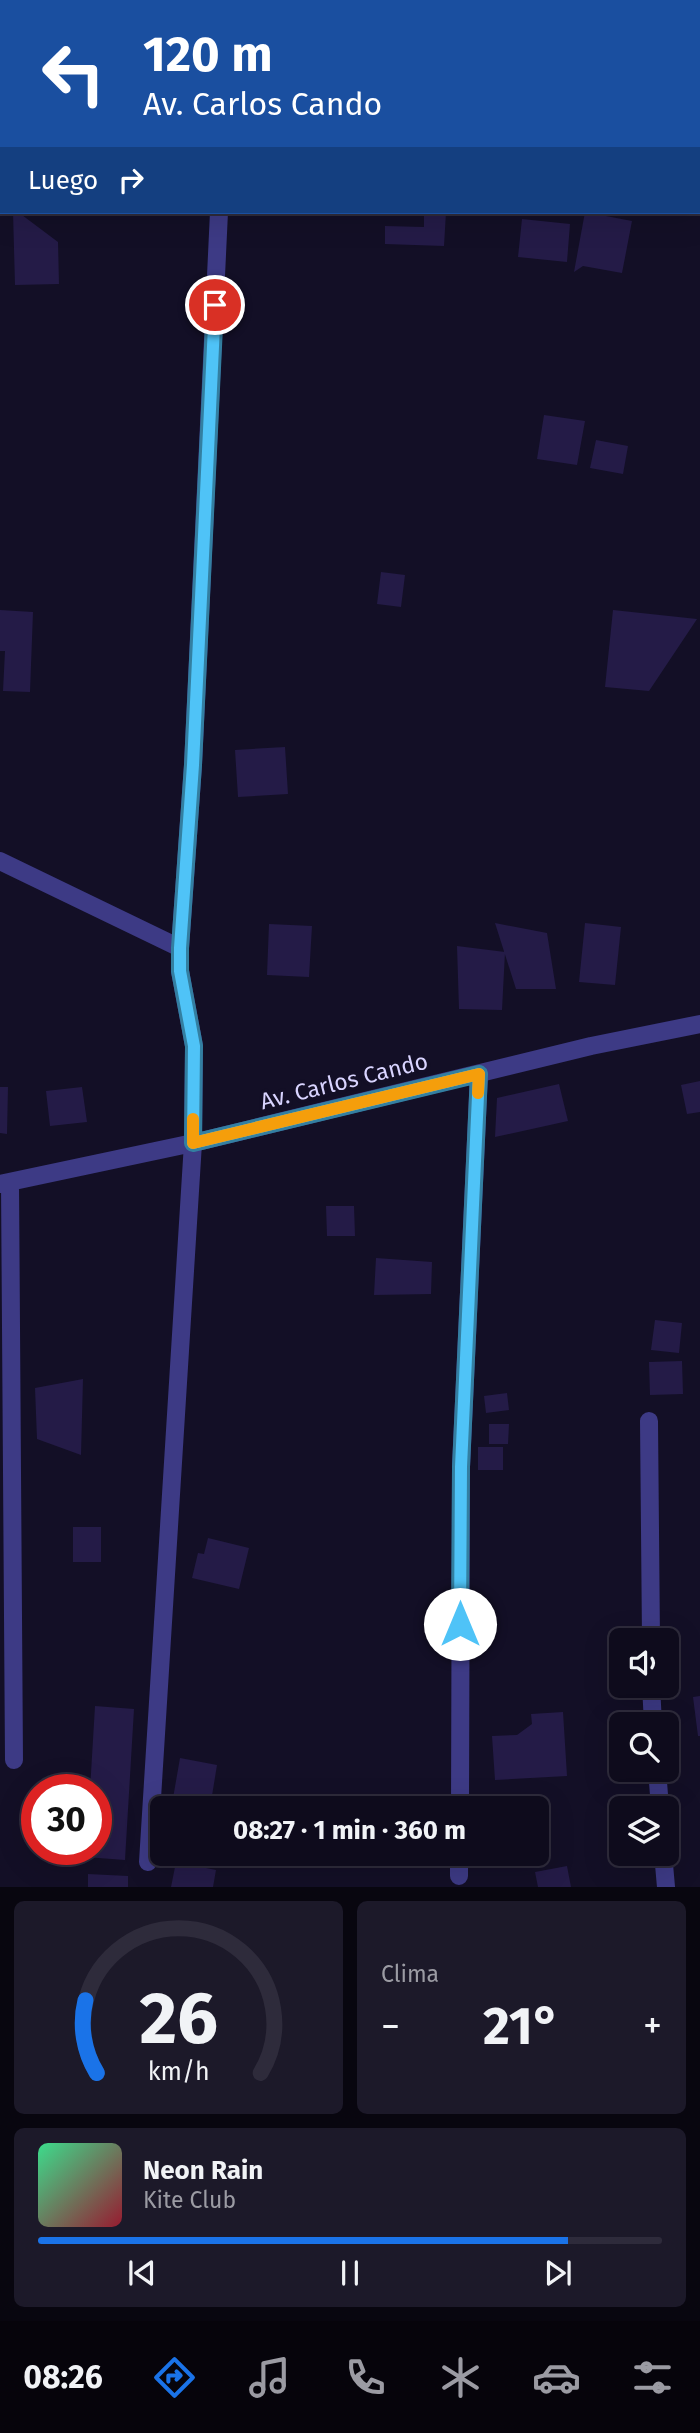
<!DOCTYPE html>
<html lang="es">
<head>
<meta charset="utf-8">
<style>
  body { margin:0; font-family:"Fira Sans",sans-serif; background:#1c1929; color:#f1f3f6; height:100vh; display:flex; flex-direction:column; font-size:26px; white-space:nowrap }
  * { box-sizing:border-box; margin:0 }
  p { font-size:23px; color:#9b9ba3 }
  .icon { flex:none; width:38px; height:38px; fill:none; stroke:currentColor; stroke-width:2; stroke-linecap:round; stroke-linejoin:round }
  .map { position:relative; height:1887px; overflow:hidden }
  .side { display:flex; flex-direction:column; gap:14px; padding:14px; background:#08060f; flex:1 }
  .side>* { flex:none }
  .top-card { position:absolute; left:0px; top:0px; width:700px; height:214px; box-shadow:0 7px 28px #0002,0 0 0 2px #2e2b3b; background:#1a4fa0; color:#fff; overflow:hidden }
  .buttons { position:absolute; left:609px; top:1628px; display:grid; gap:14px }
  .buttons a { display:grid; place-items:center; width:70px; height:70px; border-radius:10px; background:#0e0b1c; box-shadow:0 7px 28px #0002,0 0 0 2px #2e2b3b; font-size:35px }
  .speed { position:absolute; left:21px; top:1774px; display:flex; gap:14px; font-size:35px; font-weight:700; text-align:center }
  .speed>* { display:grid; place-content:center; width:91px; height:91px; border-radius:50%; background:#0e0b1c; box-shadow:0 7px 28px #0002,0 0 0 2px #2e2b3b; line-height:1 }
  .speed .limit { border:10px solid #d22; background:#fff; color:#111 }
  .pin { position:absolute; display:grid; place-items:center; width:60px; height:60px; color:#fff; margin:-30px; border:4px solid #fff; border-radius:50%; box-shadow:0 2px 7px #0007 }
  .me { position:absolute; width:77px; margin:-38px; rotate:0deg; stroke-linejoin:round; filter:drop-shadow(0 0 5px #0008) }
  .turn { display:flex; align-items:center; gap:24px; height:147px; padding:0 28px; font-size:32px }
  .turn .icon { width:91px; height:91px; stroke-width:2.5 }
  .turn b { display:block; font-size:49px; line-height:60px }
  .then { display:flex; align-items:center; height:66px; padding:0 28px; background:#0003; gap:14px; font-size:26px }
  .big { font-size:52px; font-weight:700; line-height:1.1 }
  .side .tile { flex:1; display:flex; flex-direction:column; justify-content:center; gap:10px; min-width:0; padding:0 24px; border-radius:10px; background:#1c1929 }
  .side .dial { align-items:center; gap:0 }
  .dial svg { height:182px; overflow:visible; fill:none; stroke:#2e2b3b; stroke-width:7; stroke-linecap:round; text-anchor:middle }
  .dial text { fill:#f1f3f6; stroke:none }
  .song { display:flex; align-items:center; gap:21px }
  .cover { width:84px; height:84px; border-radius:10px; background:linear-gradient(135deg,hsl(150 70% 55%),hsl(350 70% 35%)) }
  .played { height:7px; border-radius:4px; background:linear-gradient(90deg,#1a73e8 85%,#2e2b3b 85%) }
  .keys { display:flex; justify-content:space-around; direction:ltr }
  .heat { display:flex; justify-content:space-between; align-items:center; font-size:38px; direction:ltr }
  .side .tiles { flex:1; display:grid; gap:14px; grid-template-columns:1fr 1fr }
  .tile:last-child { grid-column:span 2 }
  .trip { position:absolute; left:150px; top:1796px; width:399px; height:70px; border-radius:10px; background:#0e0b1c; box-shadow:0 7px 28px #0002,0 0 0 2px #2e2b3b; font-weight:700; line-height:70px; text-align:center }
  .menu { display:flex; height:112px; justify-content:space-around; align-items:center; background:#06040b; color:#9b9ba3 }
  .menu .icon { width:49px; height:49px }
  .menu .on { color:#1a73e8 }
  .menu b { font-size:32px; color:#f1f3f6 }
  .map>svg:first-child { display:block }
  .building { fill:#241b47 }
  .lines { fill:none; stroke-linecap:round; stroke-linejoin:round }
  .street { stroke:#3d3a85; stroke-width:18 }
  .secondary { stroke:#6f6bff; stroke-width:18 }
  .route-casing { stroke:#337fa1; stroke-width:18 }
  .route { stroke:#4fc3f7; stroke-width:12 }
  .slow { stroke:#f59e0b; stroke-width:12 }
  .labels { text-anchor:middle; stroke-width:7; stroke-linejoin:round; paint-order:stroke }
  .street-label { font-size:23px; fill:#d9d4ff; stroke:#130f26 }
</style>
</head>
<body>
<div class="map">
<svg width="700" height="1887" viewBox="0 0 700 1887">
  <rect width="100%" height="100%" fill="#130f26"/>
  <path class="building" d="M 13,212 L 18,212 L 58,242 L 59,284 L 15,285 Z
    M 424,212 L 446,212 L 444,246 L 385,244 L 385,226 L 424,227 Z
    M 585,212 L 632,221 L 622,273 L 583,266 L 574,272 Z
    M 522,219 L 570,224 L 567,262 L 518,257 Z
    M 544,415 L 585,421 L 577,465 L 537,459 Z
    M 596,440 L 628,446 L 623,474 L 590,468 Z
    M 381,572 L 405,575 L 401,607 L 377,604 Z
    M 0,610 L 33,612 L 30,692 L 3,691 L 5,651 L 0,651 Z
    M 613,610 L 697,619 L 649,691 L 605,687 Z
    M 285,747 L 288,794 L 238,797 L 235,750 Z
    M 495,923 L 547,933 L 556,989 L 516,989 Z
    M 585,923 L 621,927 L 615,985 L 579,982 Z
    M 269,924 L 312,926 L 309,977 L 267,975 Z
    M 457,946 L 505,952 L 502,1010 L 459,1009 Z
    M 700,1081 L 700,1112 L 687,1114 L 681,1085 Z
    M 559,1084 L 568,1121 L 495,1137 L 497,1098 Z
    M 0,1087 L 8,1087 L 7,1134 L 0,1133 Z
    M 82,1087 L 87,1122 L 50,1126 L 46,1091 Z
    M 326,1206 L 354,1206 L 355,1236 L 327,1236 Z
    M 376,1258 L 432,1262 L 431,1294 L 374,1295 Z
    M 655,1320 L 682,1323 L 679,1353 L 651,1350 Z
    M 682,1361 L 683,1394 L 650,1395 L 649,1362 Z
    M 83,1379 L 81,1455 L 37,1439 L 35,1388 Z
    M 507,1393 L 509,1410 L 486,1413 L 484,1396 Z
    M 489,1424 L 509,1424 L 508,1444 L 489,1444 Z
    M 478,1447 L 503,1447 L 503,1470 L 478,1470 Z
    M 73,1527 L 101,1527 L 101,1562 L 73,1562 Z
    M 208,1538 L 249,1548 L 239,1589 L 192,1578 L 198,1553 L 204,1554 Z
    M 700,1696 L 700,1736 L 698,1736 L 693,1697 Z
    M 95,1706 L 134,1709 L 125,1860 L 85,1857 L 85,1850 L 96,1850 L 96,1790 L 90,1790 Z
    M 563,1712 L 567,1776 L 495,1780 L 492,1736 L 517,1735 L 532,1724 L 531,1714 Z
    M 180,1758 L 217,1765 L 210,1808 L 190,1808 L 172,1804 Z
    M 176,1862 L 216,1870 L 213,1887 L 171,1887 Z
    M 567,1866 L 571,1887 L 538,1887 L 535,1872 Z
    M 88,1874 L 128,1876 L 128,1887 L 88,1887 Z"/>
  <g class="lines">
    <path class="street" d="M 208,0 L 208,2
      M 0,861 L 180,948
      M 10,1182 L 14,1760
      M 0,1184 L 193,1143 L 591,1046 L 700,1024
      M 649,1421 L 651,1640
      M 651,1685 L 653,1724
      M 657,1769 L 660,1808
      M 460,1808 L 461,1467 L 479,1074
      M 663,1853 L 666,1887
      M 148,1862 L 193,1143 L 194,1046 L 180,971 L 180,948 L 193,765 L 219,212
      M 459,1876 L 459,1853"/>
    <path class="secondary" d="M 340,0 L 347,2
      M 504,0 L 511,2
      M 698,51 L 700,51
      M 698,90 L 700,90"/>
  </g>
  <g class="lines">
    <g class="route-casing">
      <path id="route" d="M 215,305 L 193,765 L 180,948 L 180,971 L 194,1046 L 193,1143 L 479,1074 L 461,1467 L 460,1624"/>
    </g>
    <use href="#route" class="route"/>
    <path class="slow" d="M 193,1119 L 193,1143 L 479,1074 L 478,1093"/>
  </g>
  <g class="labels">
    <g class="street-label">
      <text transform="translate(344 1081) rotate(-14)" y="8">Av. Carlos Cando</text>
    </g>
  </g>
</svg>
<div class="buttons">
<a><svg class="icon" aria-label="sound" viewBox="0 0 24 24"><path d="M4 9h4l5-4v14l-5-4H4zM17 9q2 3 0 6"/></svg></a>
<a><svg class="icon" aria-label="search" viewBox="0 0 24 24"><circle cx="10" cy="10" r="6"/><path d="M15 15l6 6"/></svg></a>
<a><svg class="icon" aria-label="layers" viewBox="0 0 24 24"><path d="M12 4l9 5-9 5-9-5zM3 14l9 5 9-5"/></svg></a>
</div>
<div class="speed"><div class="limit">30</div></div>
<div class="pin" style="left:215px;top:305px;background:#d93025"><svg class="icon" aria-label="arrive" viewBox="0 0 24 24"><path d="M6 21V4h12l-3 4 3 4H6"/></svg></div>
<svg class="me" style="left:460px;top:1624px" viewBox="-20 -20 40 40"><circle r="19" fill="#fff"/><path d="M0-13L10 11 0 6-10 11z" fill="#4fc3f7"/></svg>
<div class="trip">08:27 · 1 min · 360 m</div>
<div class="top-card">
<div class="turn"><svg class="icon" aria-label="left" viewBox="0 0 24 24"><path d="M17 20v-9H6M10 6l-5 5 5 5"/></svg><div><b>120 m</b>Av. Carlos Cando</div></div>
<div class="then">Luego<svg class="icon" aria-label="right" viewBox="0 0 24 24"><path d="M7 20v-9h11M14 6l5 5-5 5"/></svg></div>
</div>
</div>
<section class="side">
<div class="tiles">
<div class="tile dial"><svg viewBox="0 0 100 80">
<path d="M14 69A42 42 0 1 1 86 69"/>
<path d="M14 69A42 42 0 0 1 9 37" stroke="#1a73e8"/>
<text x="50" y="56" font-size="32" font-weight="700">26</text>
<text x="50" y="72" font-size="11">km/h</text>
</svg></div>
<div class="tile"><p>Clima</p>
<div class="heat"><a>−</a><b class="big">21°</b><a>+</a></div>
</div>
<div class="tile">
<div class="song"><i class="cover"></i><div><b>Neon Rain</b><p>Kite Club</p></div></div>
<div class="played"></div>
<div class="keys"><svg class="icon" aria-label="previous" viewBox="0 0 24 24"><path d="M18 5L8 12l10 7zM5 5v14"/></svg><svg class="icon" aria-label="pause" viewBox="0 0 24 24"><path d="M8 5v14M16 5v14"/></svg><svg class="icon" aria-label="next" viewBox="0 0 24 24"><path d="M6 5l10 7-10 7zM19 5v14"/></svg></div>
</div>
</div>
</section>
<nav class="menu">
<b>08:26</b>
<svg class="icon on" aria-label="directions" viewBox="0 0 24 24"><path d="M12 3l9 9-9 9-9-9zM9 14v-3h6M13 9l2 2-2 2"/></svg>
<svg class="icon" aria-label="music" viewBox="0 0 24 24"><path d="M9 18V5l10-2v13"/><circle cx="6" cy="18" r="3"/><circle cx="16" cy="16" r="3"/></svg>
<svg class="icon" aria-label="phone" viewBox="0 0 24 24"><path d="M5 4h4l2 5-3 2q2 4 5 5l2-3 5 2v4C11 20 4 13 5 4z"/></svg>
<svg class="icon" aria-label="climate" viewBox="0 0 24 24"><path d="M12 3v18M4 7l16 10M4 17L20 7"/></svg>
<svg class="icon" aria-label="car" viewBox="0 0 24 24"><path d="M5 17H2v-5l4-1 3-4h7l3 4 3 1v5h-3M9 17h6M6 11h13"/><circle cx="7" cy="17" r="2"/><circle cx="17" cy="17" r="2"/></svg>
<svg class="icon" aria-label="filters" viewBox="0 0 24 24"><path d="M4 7h16M4 17h16"/><circle cx="9" cy="7" r="2"/><circle cx="15" cy="17" r="2"/></svg>
</nav>
</body>
</html>
